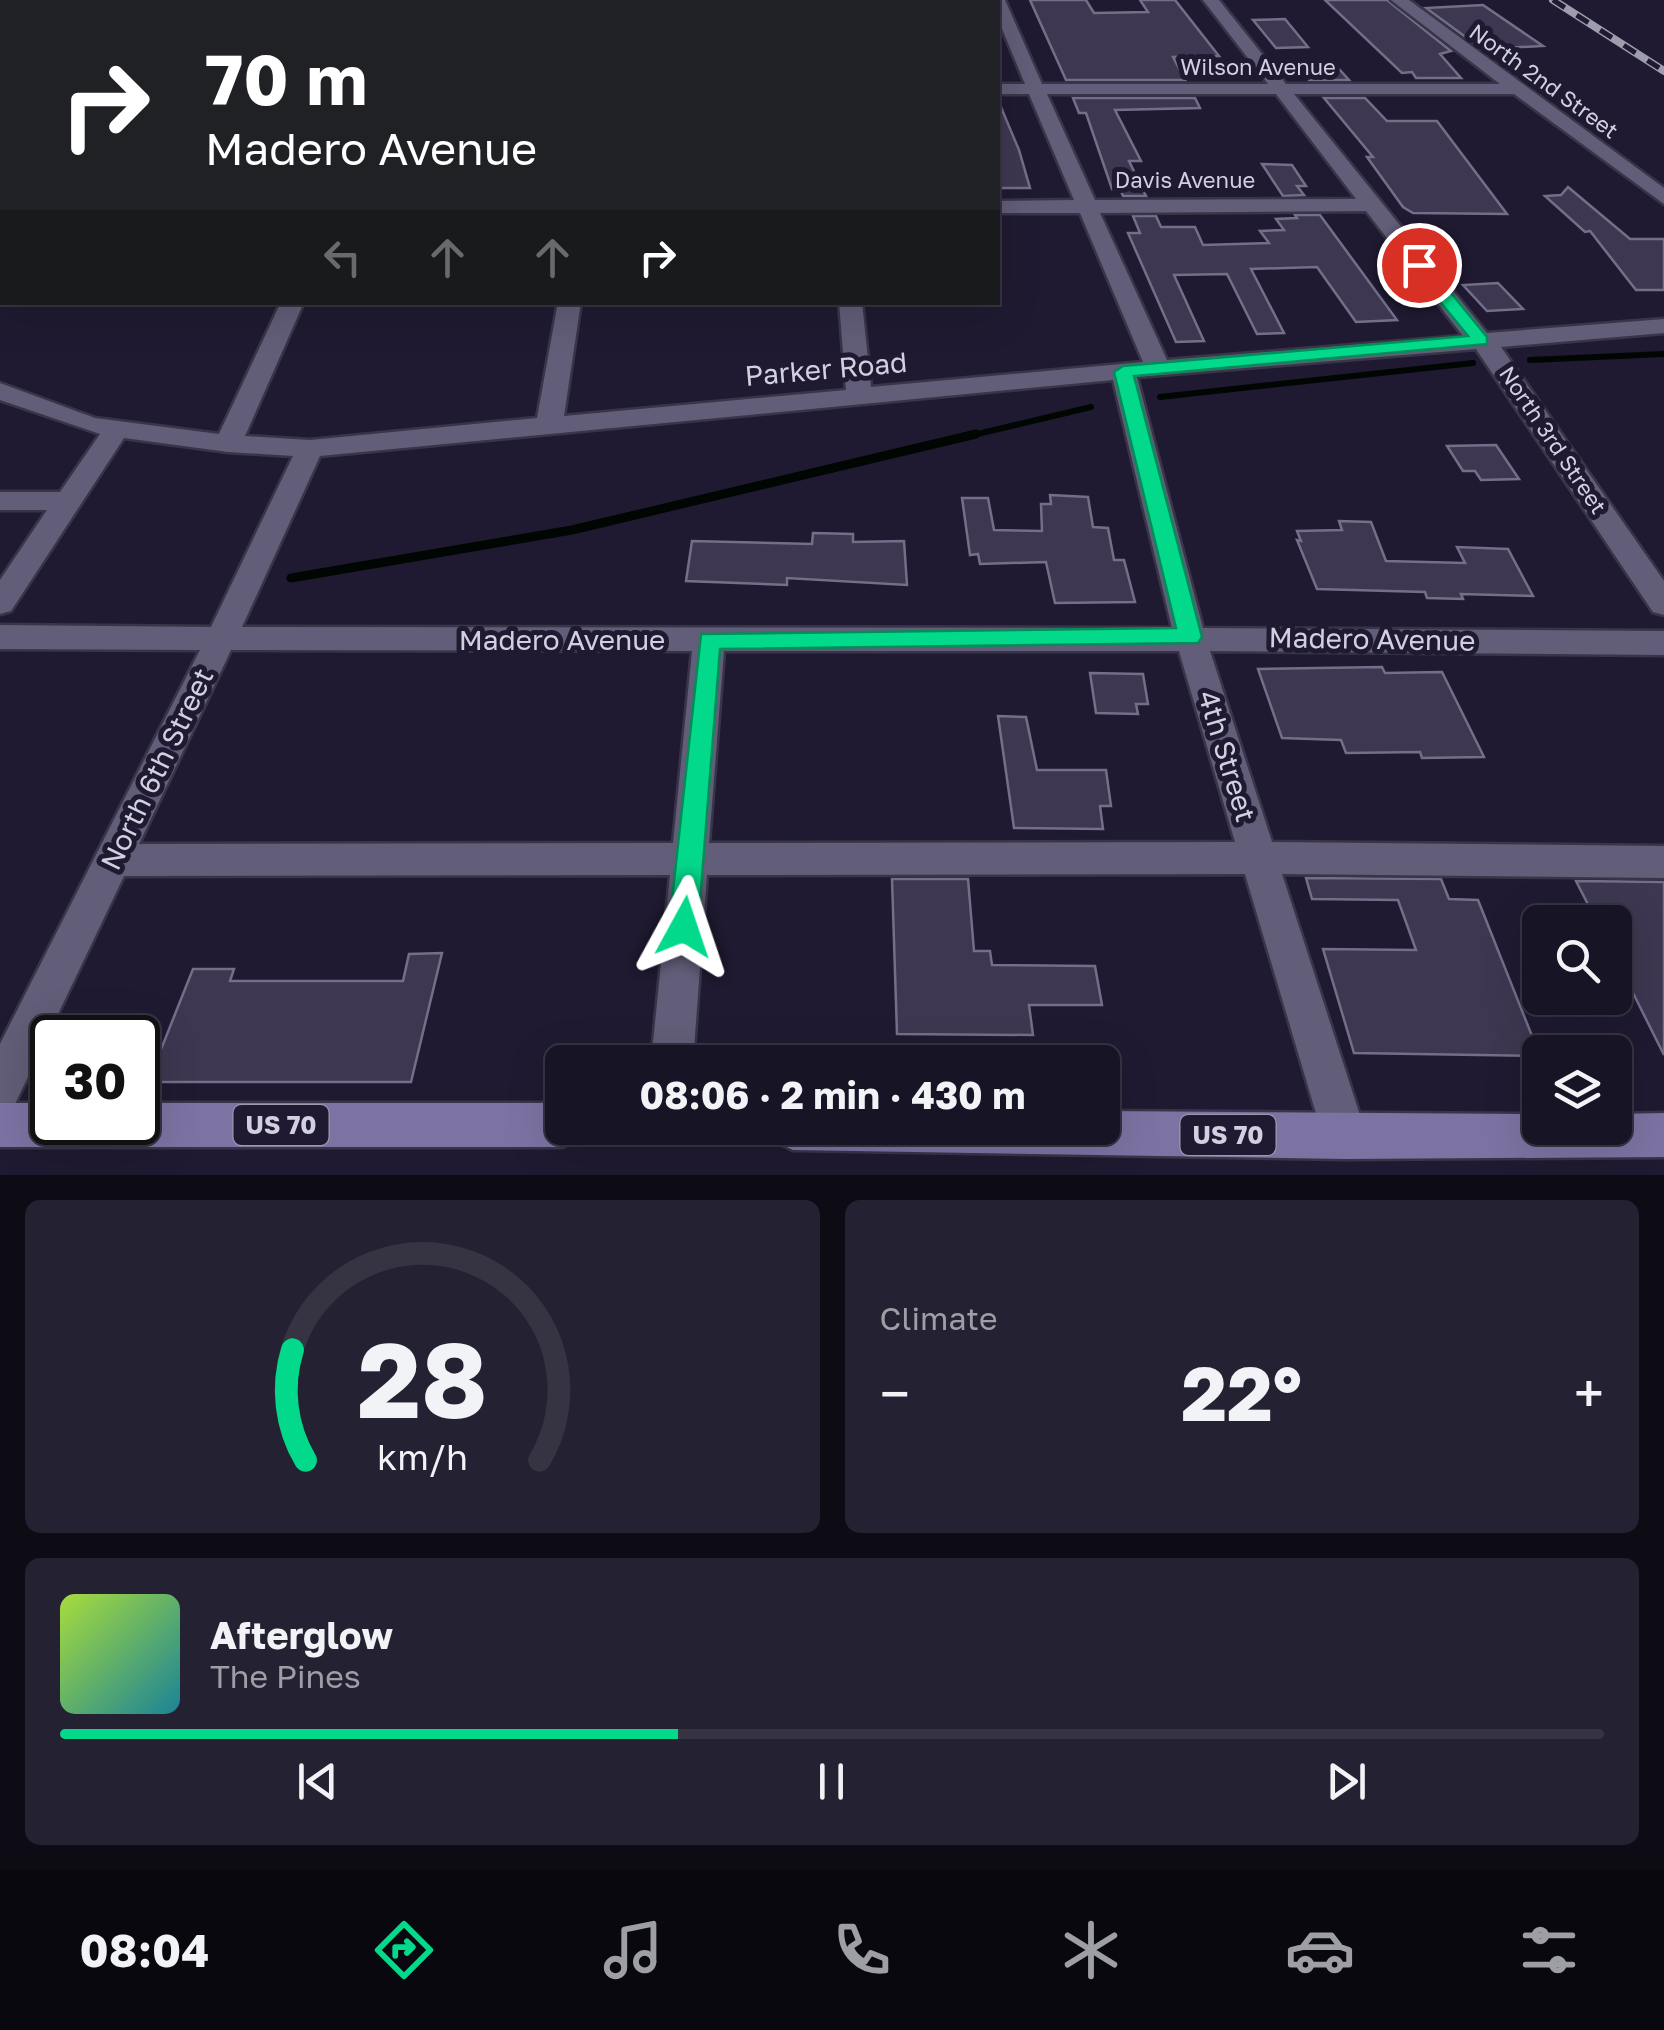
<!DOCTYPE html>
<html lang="en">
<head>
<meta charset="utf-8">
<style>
  body { margin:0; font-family:"Golos Text",sans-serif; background:#242132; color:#f1f3f6; height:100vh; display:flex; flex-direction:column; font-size:38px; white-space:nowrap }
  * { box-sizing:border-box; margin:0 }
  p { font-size:32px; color:#9e9ea7 }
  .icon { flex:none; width:55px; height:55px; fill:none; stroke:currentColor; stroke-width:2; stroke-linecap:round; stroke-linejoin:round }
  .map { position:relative; height:1175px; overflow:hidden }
  .panel { display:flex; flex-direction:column; gap:25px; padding:25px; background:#0d0b14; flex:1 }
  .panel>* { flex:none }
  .hud { position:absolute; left:0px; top:0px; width:1000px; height:305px; box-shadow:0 10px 40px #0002,0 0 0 2px #363342; background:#202124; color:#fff; overflow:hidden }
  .buttons { position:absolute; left:1522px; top:905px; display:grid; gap:20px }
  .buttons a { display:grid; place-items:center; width:110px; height:110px; border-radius:15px; background:#171425; box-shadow:0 10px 40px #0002,0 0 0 2px #363342; font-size:50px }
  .speed { position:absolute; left:30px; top:1015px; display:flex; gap:20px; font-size:50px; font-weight:700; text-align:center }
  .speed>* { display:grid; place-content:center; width:130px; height:130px; border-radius:50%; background:#171425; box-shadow:0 10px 40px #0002,0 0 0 2px #363342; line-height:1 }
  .speed .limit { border:5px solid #111; border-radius:15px; background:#fff; color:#111 }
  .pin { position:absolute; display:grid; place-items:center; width:85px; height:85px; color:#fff; margin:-42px; border:5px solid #fff; border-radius:50%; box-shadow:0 2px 10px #0007 }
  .me { position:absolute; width:110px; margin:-55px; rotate:5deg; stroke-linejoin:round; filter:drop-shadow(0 0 8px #0008) }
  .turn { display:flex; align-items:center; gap:35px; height:210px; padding:0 40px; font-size:45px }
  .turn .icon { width:130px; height:130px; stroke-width:2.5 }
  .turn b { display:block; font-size:70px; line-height:85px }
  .lanes { display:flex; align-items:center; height:95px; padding:0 40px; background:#0003; justify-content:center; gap:50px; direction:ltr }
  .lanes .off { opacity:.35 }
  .big { font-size:75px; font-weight:700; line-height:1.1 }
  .panel .tile { flex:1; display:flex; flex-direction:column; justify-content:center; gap:15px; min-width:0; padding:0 35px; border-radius:15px; background:#242132 }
  .panel .dial { align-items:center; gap:0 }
  .dial svg { height:260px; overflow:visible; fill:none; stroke:#363342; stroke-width:7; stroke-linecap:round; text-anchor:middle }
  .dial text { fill:#f1f3f6; stroke:none }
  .song { display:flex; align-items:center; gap:30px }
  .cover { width:120px; height:120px; border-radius:15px; background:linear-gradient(135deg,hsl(80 70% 55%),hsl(190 70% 35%)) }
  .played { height:10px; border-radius:5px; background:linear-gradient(90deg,#03d98b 40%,#363342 40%) }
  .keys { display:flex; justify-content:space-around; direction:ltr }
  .heat { display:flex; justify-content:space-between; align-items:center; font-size:55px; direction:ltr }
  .panel .tiles { flex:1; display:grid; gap:25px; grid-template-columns:1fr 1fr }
  .tile:last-child { grid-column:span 2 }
  .trip { position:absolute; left:545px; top:1045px; width:575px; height:100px; border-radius:15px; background:#171425; box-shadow:0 10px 40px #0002,0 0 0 2px #363342; font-weight:700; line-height:100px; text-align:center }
  .tab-bar { display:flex; height:160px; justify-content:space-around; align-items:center; background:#09080f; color:#9e9ea7 }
  .tab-bar .icon { width:70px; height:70px }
  .tab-bar .active { color:#03d98b }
  .tab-bar b { font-size:45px; color:#f1f3f6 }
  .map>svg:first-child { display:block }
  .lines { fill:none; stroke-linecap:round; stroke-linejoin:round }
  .stream-far1 { stroke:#000703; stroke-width:6 }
  .stream { stroke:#000703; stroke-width:9 }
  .building { fill:#3d3751; stroke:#736e8a; stroke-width:2.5 }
  .minor-casing { stroke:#393548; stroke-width:5 }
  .major-casing { stroke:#393548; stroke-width:5 }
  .minor { fill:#625d78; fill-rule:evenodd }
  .major { fill:#7d73a3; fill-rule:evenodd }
  .rail-casing { stroke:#9f9cae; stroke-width:8 }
  .rail { stroke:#1f1a31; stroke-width:5; stroke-dasharray:14; stroke-linecap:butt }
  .route { fill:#03d98b; stroke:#028d5a; stroke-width:2.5 }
  .labels { text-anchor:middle; stroke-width:10; stroke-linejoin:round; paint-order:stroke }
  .far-street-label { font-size:22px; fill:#d2d0e0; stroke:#1f1a31 }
  .shield { fill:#1f1a31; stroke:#9c99ac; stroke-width:2.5 }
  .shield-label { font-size:25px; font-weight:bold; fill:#d2d0e0 }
  .street-label { font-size:28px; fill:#d2d0e0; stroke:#1f1a31 }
</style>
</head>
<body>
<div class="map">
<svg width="1664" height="1175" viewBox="0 0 1664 1175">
  <rect width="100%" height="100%" fill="#1f1a31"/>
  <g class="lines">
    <path class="stream-far1" d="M 1530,360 L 1664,354
      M 1160,397 L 1473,363
      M 965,437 L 1091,407"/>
    <path class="stream" d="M 291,578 L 572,530 L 976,434"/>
  </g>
  <path class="building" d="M 1030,0 L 1086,0 L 1094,13 L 1148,12 L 1140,0 L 1175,0 L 1219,56 L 1173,57 L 1185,80 L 1066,80 Z
    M 1325,0 L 1387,0 L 1451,51 L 1440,54 L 1461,78 L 1416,78 L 1412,72 L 1402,73 Z
    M 1483,5 L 1543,46 L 1482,49 L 1426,8 Z
    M 1285,19 L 1308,47 L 1276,48 L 1253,20 Z
    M 1331,60 L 1349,80 L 1309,80 L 1294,61 Z
    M 1073,98 L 1195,98 L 1200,108 L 1115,110 L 1141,161 L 1129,161 L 1146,196 L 1123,196 L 1120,189 L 1112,189 L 1086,113 L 1079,113 Z
    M 1324,98 L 1365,98 L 1387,121 L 1437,121 L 1507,214 L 1413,213 L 1403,207 L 1367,157 L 1373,157 Z
    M 998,100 L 1019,150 L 1030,188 L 1001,188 L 998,176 Z
    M 1262,164 L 1292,165 L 1306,186 L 1297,186 L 1304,195 L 1283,196 Z
    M 1568,187 L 1630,239 L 1664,239 L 1664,290 L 1636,290 L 1590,231 L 1585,232 L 1545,196 L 1561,195 Z
    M 1295,215 L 1320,215 L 1397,320 L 1356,322 L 1317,267 L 1251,269 L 1284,333 L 1257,334 L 1227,274 L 1174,275 L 1204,341 L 1176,342 L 1128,233 L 1140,233 L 1133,216 L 1156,216 L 1161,227 L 1195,227 L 1203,245 L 1269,243 L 1260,231 L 1284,230 L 1276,219 L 1297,218 Z
    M 1498,283 L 1523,309 L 1487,311 L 1463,285 Z
    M 1496,445 L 1519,479 L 1481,480 L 1475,471 L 1463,471 L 1447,446 Z
    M 1050,495 L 1088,497 L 1093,527 L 1108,528 L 1114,560 L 1124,560 L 1135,602 L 1055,603 L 1046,562 L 980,564 L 978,554 L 970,555 L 962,498 L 988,498 L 994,530 L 1042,531 L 1041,504 L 1051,504 Z
    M 1339,521 L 1371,522 L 1386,561 L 1465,563 L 1457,547 L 1508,549 L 1533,596 L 1461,594 L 1463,599 L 1427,598 L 1425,592 L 1317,589 L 1297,540 L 1301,541 L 1297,531 L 1342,530 Z
    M 813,533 L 853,534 L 853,542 L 904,541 L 907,585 L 787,578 L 787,585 L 686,581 L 692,541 L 812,544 Z
    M 1382,667 L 1385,673 L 1442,672 L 1484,757 L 1422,758 L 1420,752 L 1346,753 L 1341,740 L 1282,738 L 1258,669 Z
    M 1090,673 L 1143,674 L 1148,704 L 1136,704 L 1138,714 L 1096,713 Z
    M 998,716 L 1026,717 L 1037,770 L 1106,770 L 1111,806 L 1100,806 L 1103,829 L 1014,828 Z
    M 1306,878 L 1441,879 L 1449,899 L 1478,900 L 1540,1056 L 1354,1053 L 1323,949 L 1416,950 L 1398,900 L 1312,899 Z
    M 892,879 L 968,879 L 974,951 L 990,951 L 992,965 L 1095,966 L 1102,1005 L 1029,1005 L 1033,1035 L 897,1034 Z
    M 1576,881 L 1664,882 L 1664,1055 L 1615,957 L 1615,922 L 1597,922 Z
    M 442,953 L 411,1082 L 148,1082 L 193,969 L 234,969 L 230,981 L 403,981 L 409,954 Z"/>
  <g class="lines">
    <g class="minor-casing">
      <path id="minor" d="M 989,0 L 1005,0 L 1042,84 L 1268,84 L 1203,0 L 1219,0 L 1286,84 L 1500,84 L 1391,0 L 1409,0 L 1664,188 L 1664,204 L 1514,94 L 1294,94 L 1487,333 L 1664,319 L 1664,333 L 1501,347 L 1664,581 L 1664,615 L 1653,612 L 1476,349 L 1137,377 L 1203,628 L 1664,631 L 1664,655 L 1210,651 L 1272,842 L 1664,846 L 1664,878 L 1282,874 L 1367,1137 L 1360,1152 L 1345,1159 L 1330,1152 L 1323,1137 L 1245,874 L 707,875 L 693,1062 L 651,1062 L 670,875 L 124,876 L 15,1104 L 0,1110 L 0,1044 L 200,650 L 0,649 L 0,625 L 211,627 L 293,456 L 228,452 L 124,438 L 11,611 L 0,614 L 0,580 L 47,510 L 0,510 L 0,492 L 60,492 L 100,434 L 0,400 L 0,383 L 95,418 L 219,434 L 281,302 L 304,302 L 245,436 L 310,440 L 537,418 L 558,302 L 581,302 L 564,416 L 846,390 L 839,302 L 862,302 L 871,387 L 1143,362 L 1080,213 L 998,213 L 998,201 L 1074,200 L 1029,94 L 998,94 L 998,84 L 1025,84 L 998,19 L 998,2 ZM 1047,94 L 1276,94 L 1356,199 L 1095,200 ZM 1366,211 L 1463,336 L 1167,360 L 1100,213 ZM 1113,380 L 1172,628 L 242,627 L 320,456 ZM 231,650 L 692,651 L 673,843 L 139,844 ZM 724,651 L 1179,651 L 1235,842 L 709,843 Z"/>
    </g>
    <g class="major-casing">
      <path id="major" d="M 2,265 L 2,281 L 0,282 L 0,266 Z
        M 0,1103 L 52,1103 L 52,1122 L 138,1122 L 138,1103 L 562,1103 L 562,1128 L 583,1128 L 577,1140 L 562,1147 L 0,1147 Z
        M 1102,1111 L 1540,1114 L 1540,1128 L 1615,1128 L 1615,1114 L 1664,1113 L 1664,1157 L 1345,1159 L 793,1150 L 778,1143 L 771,1128 L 1102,1128 Z"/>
    </g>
    <use href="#minor" class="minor"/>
    <use href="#major" class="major"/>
    <g class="rail-casing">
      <path id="rail" d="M 1553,0 L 1664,71"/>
    </g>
    <use href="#rail" class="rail"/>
  </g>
  <path class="route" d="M 1419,260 L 1425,261 L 1487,337 L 1487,344 L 1134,376 L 1202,637 L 1198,643 L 720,649 L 698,927 L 694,936 L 684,940 L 673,936 L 669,927 L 701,634 L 1176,628 L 1114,372 L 1123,366 L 1468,336 L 1410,265 Z"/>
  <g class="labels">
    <g class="far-street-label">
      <text x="1258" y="75">Wilson Avenue</text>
      <text transform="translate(1544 81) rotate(36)" y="8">North 2nd Street</text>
      <text x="1185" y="188">Davis Avenue</text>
      <text transform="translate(1553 440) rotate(56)" y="8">North 3rd Street</text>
    </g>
    <g class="shield">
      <rect x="233.5" y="1105" width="95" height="40" rx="8"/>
      <rect x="1180.5" y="1115" width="95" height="40" rx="8"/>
    </g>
    <g class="shield-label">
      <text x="281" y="1134">US 70</text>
      <text x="1228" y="1144">US 70</text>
    </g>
    <g class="street-label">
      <text transform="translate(826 369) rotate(-5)" y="10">Parker Road</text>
      <text transform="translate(1372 639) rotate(1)" y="10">Madero Avenue</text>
      <text x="562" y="650">Madero Avenue</text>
      <text transform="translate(1227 756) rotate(73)" y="10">4th Street</text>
      <text transform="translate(157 769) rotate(-64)" y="10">North 6th Street</text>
    </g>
  </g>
</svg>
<div class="buttons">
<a><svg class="icon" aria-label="search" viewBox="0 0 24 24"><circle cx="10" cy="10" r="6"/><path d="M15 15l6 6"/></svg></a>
<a><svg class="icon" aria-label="layers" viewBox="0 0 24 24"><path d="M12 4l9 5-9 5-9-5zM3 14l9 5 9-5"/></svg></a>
</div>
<div class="speed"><div class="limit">30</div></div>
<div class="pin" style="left:1419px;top:265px;background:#d93025"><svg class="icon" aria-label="arrive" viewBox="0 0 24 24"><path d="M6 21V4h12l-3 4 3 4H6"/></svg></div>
<svg class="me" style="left:684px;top:927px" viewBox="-20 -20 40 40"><path d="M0-17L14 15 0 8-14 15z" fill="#03d98b" stroke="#fff" stroke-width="4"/></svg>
<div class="trip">08:06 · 2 min · 430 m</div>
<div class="hud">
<div class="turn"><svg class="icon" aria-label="right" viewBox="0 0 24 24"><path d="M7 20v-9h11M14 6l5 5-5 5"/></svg><div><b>70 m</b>Madero Avenue</div></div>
<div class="lanes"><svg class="icon off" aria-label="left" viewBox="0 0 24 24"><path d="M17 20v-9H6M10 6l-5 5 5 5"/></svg><svg class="icon off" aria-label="ahead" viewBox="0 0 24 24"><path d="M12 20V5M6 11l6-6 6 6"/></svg><svg class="icon off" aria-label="ahead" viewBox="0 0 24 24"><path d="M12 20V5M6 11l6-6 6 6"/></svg><svg class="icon" aria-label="right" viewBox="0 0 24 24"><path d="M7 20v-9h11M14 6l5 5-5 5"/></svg></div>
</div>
</div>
<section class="panel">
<div class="tiles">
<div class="tile dial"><svg viewBox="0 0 100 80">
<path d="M14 69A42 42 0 1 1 86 69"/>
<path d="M14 69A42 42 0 0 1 10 35" stroke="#03d98b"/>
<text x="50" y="56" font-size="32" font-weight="700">28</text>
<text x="50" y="72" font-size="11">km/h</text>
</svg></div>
<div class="tile"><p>Climate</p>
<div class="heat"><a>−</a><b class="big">22°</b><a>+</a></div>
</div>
<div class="tile">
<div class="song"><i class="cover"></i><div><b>Afterglow</b><p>The Pines</p></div></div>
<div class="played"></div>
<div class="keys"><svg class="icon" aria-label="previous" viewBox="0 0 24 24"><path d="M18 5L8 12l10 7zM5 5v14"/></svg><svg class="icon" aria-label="pause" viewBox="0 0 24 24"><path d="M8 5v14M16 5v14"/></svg><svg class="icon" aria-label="next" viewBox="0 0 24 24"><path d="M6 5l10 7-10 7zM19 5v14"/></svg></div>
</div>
</div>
</section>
<nav class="tab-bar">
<b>08:04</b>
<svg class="icon active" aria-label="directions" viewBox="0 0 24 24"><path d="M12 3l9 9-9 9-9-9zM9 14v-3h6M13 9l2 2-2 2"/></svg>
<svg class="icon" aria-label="music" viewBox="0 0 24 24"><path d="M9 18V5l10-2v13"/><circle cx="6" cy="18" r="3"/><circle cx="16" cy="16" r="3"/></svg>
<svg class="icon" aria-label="phone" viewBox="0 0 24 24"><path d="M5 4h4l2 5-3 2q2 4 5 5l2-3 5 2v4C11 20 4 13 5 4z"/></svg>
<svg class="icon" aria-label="climate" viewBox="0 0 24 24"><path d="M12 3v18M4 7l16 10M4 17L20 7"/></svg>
<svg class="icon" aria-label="car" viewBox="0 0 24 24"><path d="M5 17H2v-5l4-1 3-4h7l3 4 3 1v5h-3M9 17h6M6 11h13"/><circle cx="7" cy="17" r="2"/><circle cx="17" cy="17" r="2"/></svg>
<svg class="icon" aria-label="filters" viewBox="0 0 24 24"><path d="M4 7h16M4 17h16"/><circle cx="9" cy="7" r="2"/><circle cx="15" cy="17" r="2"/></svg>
</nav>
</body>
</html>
